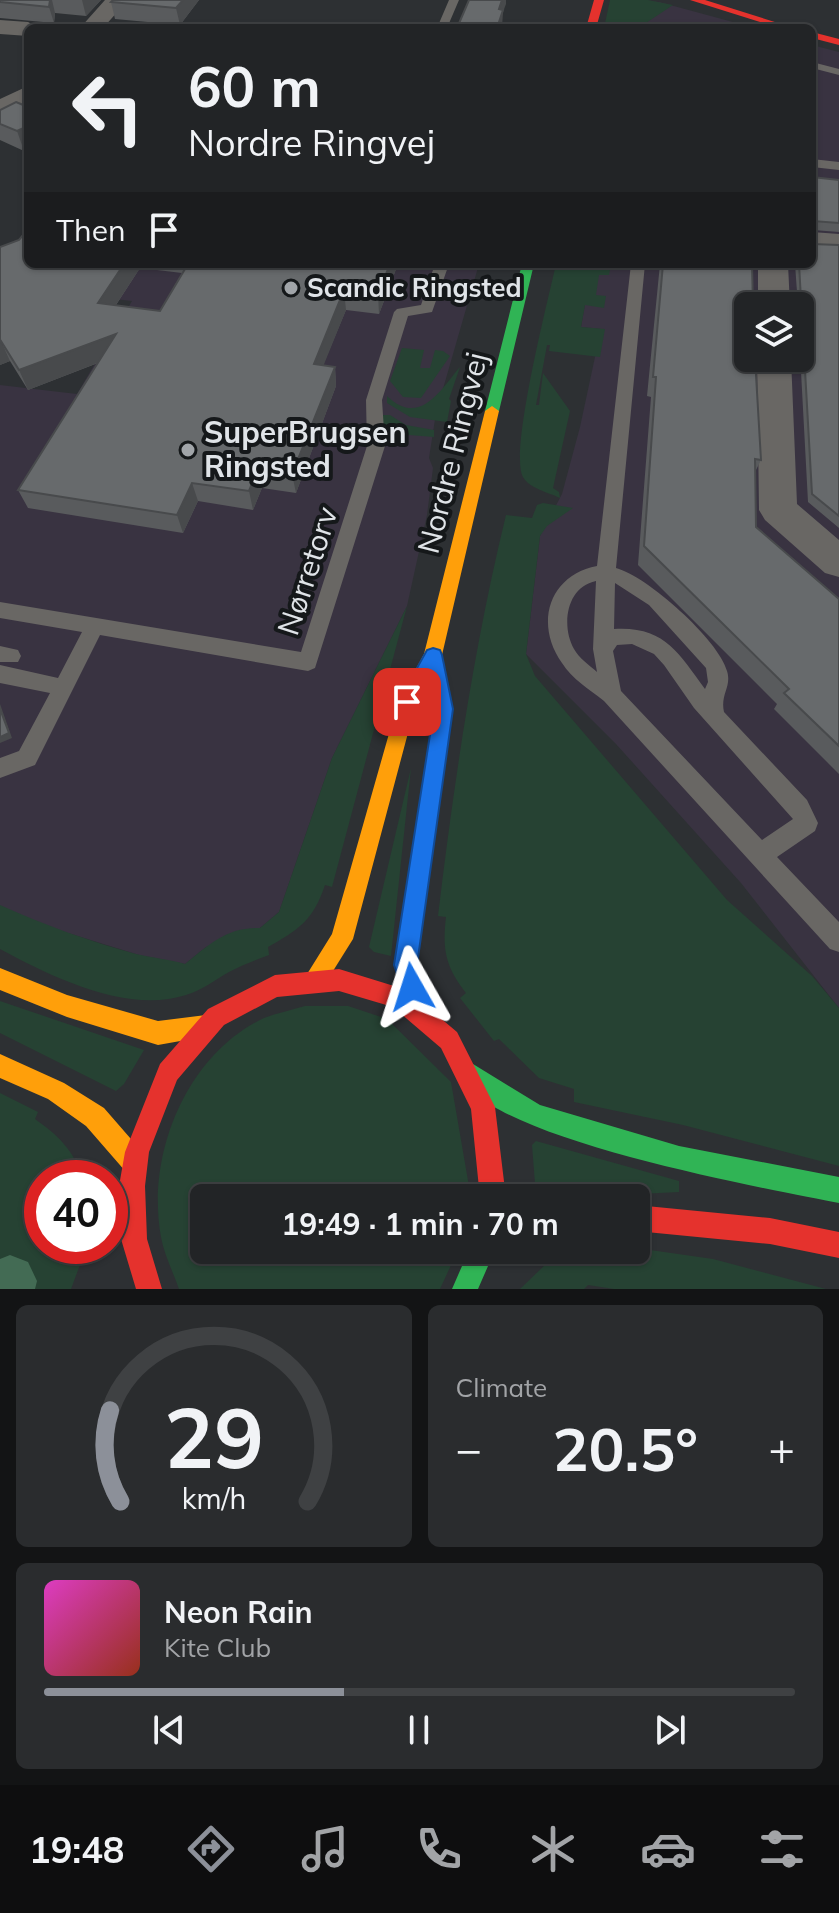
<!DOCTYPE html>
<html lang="en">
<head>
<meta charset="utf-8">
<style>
  body { margin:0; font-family:Mulish,sans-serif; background:#2a2c2e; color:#f1f3f6; height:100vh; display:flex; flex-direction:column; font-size:30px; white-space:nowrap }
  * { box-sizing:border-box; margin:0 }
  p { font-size:26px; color:#a2a4a7 }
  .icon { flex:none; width:44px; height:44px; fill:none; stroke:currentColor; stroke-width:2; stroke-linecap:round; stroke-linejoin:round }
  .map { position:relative; height:1289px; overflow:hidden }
  .sheet { display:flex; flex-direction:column; gap:16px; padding:16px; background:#131415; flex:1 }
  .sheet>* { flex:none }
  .banner { position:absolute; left:24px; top:24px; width:792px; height:244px; border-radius:12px; box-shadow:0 2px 6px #0004,0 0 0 2px #3f4143; background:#222426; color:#f1f3f6; overflow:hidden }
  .controls { position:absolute; left:734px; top:292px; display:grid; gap:16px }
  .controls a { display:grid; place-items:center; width:80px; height:80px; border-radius:12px; background:#222426; box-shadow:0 2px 6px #0004,0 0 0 2px #3f4143; font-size:40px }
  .speed { position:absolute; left:24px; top:1160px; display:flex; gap:16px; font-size:40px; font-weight:700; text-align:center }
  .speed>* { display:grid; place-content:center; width:104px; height:104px; border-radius:50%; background:#222426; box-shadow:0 2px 6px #0004,0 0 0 2px #3f4143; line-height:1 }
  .speed .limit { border:12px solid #d22; background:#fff; color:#111 }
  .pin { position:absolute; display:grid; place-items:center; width:68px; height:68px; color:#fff; margin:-34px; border-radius:16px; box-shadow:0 4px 12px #0006 }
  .me { position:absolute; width:88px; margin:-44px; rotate:354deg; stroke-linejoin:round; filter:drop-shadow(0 0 6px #0008) }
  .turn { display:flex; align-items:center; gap:28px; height:168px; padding:0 32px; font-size:36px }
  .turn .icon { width:104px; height:104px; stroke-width:2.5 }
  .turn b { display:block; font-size:56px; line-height:68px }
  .then { display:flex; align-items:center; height:76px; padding:0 32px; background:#0003; gap:16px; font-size:30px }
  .big { font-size:60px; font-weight:700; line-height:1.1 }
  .sheet .widget { flex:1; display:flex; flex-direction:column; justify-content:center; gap:12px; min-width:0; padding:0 28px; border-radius:12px; background:#2a2c2e }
  .sheet .dial { align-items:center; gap:0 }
  .dial svg { height:208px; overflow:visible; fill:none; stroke:#3f4143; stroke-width:7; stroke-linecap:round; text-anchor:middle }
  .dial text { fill:#f1f3f6; stroke:none }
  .song { display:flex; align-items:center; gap:24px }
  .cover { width:96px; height:96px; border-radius:12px; background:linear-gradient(135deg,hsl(310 70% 55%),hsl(10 70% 35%)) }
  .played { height:8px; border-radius:4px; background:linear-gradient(90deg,#8c9099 40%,#3f4143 40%) }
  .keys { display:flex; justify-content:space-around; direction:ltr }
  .heat { display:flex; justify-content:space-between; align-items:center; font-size:44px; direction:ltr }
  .sheet .tiles { flex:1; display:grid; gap:16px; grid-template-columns:1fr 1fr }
  .widget:last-child { grid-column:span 2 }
  .trip { position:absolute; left:190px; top:1184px; width:460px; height:80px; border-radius:12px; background:#222426; box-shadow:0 2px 6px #0004,0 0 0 2px #3f4143; font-weight:700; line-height:80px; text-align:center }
  .dock { display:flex; height:128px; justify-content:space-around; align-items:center; background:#0e0e0f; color:#a2a4a7 }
  .dock .icon { width:56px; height:56px }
  .dock .active { color:#8c9099 }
  .dock b { font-size:36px; color:#f1f3f6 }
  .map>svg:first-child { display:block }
  .commercial { fill:#393341; fill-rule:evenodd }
  .green { fill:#264233 }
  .forest { fill:#436b54 }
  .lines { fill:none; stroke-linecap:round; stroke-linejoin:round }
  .lane { fill:#696764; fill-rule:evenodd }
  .street { fill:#696764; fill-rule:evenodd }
  .fast { fill:#30b455; fill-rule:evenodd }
  .slow { fill:#ff9f0a; fill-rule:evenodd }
  .jam { fill:#e5322d; fill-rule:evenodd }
  .wall { fill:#595b5d; fill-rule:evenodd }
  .shaded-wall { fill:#484a4c }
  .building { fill:#676a6c; stroke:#484a4c; stroke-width:2 }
  .route { fill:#1a73e8; stroke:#114b97; stroke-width:2 }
  .poi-dot { fill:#a1a5a9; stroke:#15181a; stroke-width:3 }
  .labels { text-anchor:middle; stroke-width:8; stroke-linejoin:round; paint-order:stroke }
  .far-poi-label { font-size:26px; font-weight:bold; fill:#e0e4e8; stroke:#15181a; text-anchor:start }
  .poi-label { font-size:30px; font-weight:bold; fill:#e0e4e8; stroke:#15181a; text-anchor:start }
  .street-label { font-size:30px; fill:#e0e4e8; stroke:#15181a }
</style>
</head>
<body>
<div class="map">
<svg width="839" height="1289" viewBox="0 0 839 1289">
  <rect width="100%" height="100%" fill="#2d3033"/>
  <path class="commercial" d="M 638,0 L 659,2 L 755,28 L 634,28 Z
    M 812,45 L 839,52 L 839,1008 L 741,883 L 616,744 L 526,654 L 540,536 L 562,494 L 580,427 L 601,329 L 581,327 L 592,264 L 812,264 ZM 748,306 L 800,306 L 800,358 L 748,358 Z
    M 91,264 L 479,264 L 436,413 L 429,458 L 433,468 L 427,515 L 407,606 L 332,758 L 279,912 L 260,928 L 206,947 L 185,964 L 139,955 L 0,912 L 0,385 L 77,394 L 132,301 L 71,294 Z"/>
  <path class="green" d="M 610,0 L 648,0 L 673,5 L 646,23 L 645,28 L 604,28 Z
    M 556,264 L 611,264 L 609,275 L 599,275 L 596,295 L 606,296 L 604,308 L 585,305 L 581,327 L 605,329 L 600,357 L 549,351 L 550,345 L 547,345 L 536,405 L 539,405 L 543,373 L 570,411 L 553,488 L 559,492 L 560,498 C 548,492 530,489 523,477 C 509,453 548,300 556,264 Z
    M 402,348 L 424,350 L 420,368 L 430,368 L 435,350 L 443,351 L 450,356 L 421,398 L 403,397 L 390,381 Z
    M 460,367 L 449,399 L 451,401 L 447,422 L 410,417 L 387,403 L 387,396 C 420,428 441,389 460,367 Z
    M 382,415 L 390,415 L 406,425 L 434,430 L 434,437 L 384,433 Z
    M 543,503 L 573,508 L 547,526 L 540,536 L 526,654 L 535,676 L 727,900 L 812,976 L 839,1008 L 839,1166 L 683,1125 L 574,1102 L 574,1089 L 539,1078 L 499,1039 L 494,1041 L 460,998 L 466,993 C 446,967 442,951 446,917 L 438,916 C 454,782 474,646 506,515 L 532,518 L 537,505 Z
    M 407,606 L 332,887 L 325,885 C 313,921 298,930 268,947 L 269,955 C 256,960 242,965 229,972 C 215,980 202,990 186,995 C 127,1014 52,977 0,949 L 0,905 C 44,925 89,941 136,954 C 152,958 169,959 185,964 C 210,944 227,927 260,928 L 279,912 L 332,758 Z
    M 411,768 L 391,956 L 374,952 L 369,947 Z
    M 0,1001 L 144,1050 L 124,1084 L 116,1091 L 0,1033 Z
    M 305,1006 L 348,1006 L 387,1019 L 451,1082 L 471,1198 L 204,1198 L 204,1250 L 458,1250 L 440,1289 L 179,1289 C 173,1272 164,1254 161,1237 C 146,1155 186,1055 264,1018 C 277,1013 292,1010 305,1006 Z
    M 0,1093 L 38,1112 L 35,1119 C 59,1136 72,1149 83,1177 L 42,1178 L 42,1246 L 87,1246 L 71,1289 L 0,1289 Z
    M 536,1141 L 679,1181 L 679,1192 L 560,1198 L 536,1196 L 532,1145 Z
    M 636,1248 L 713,1259 L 826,1289 L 614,1289 L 588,1285 L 584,1289 L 520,1289 L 546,1264 L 569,1250 L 636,1250 Z"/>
  <path class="forest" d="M 10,1255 L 28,1262 L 37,1281 L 35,1289 L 0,1289 L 0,1259 Z"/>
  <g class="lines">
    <path class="lane" d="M 449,0 L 459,0 L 447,28 L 437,28 Z
      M 667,25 L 693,25 L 698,28 L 662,28 Z
      M 812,62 L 839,69 L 839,75 L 812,68 Z
      M 812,159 L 839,162 L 839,170 L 812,167 Z
      M 435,264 L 449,264 L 432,312 L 408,316 L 382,400 L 385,446 L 315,668 L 308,671 L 100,635 L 35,765 L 0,778 L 0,758 L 19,751 L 50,693 L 0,683 L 0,665 L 58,678 L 82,632 L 0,618 L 0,602 L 301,652 L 367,446 L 366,400 L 394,312 L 397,309 L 421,305 Z
      M 631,264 L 645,264 L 616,568 C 647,576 719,640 727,671 C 732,687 720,694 724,712 L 807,800 L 818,823 L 815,831 L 777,857 L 839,922 L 839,952 L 830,949 L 604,701 C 589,689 572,679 562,663 C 534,624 549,575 597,566 ZM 596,581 L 593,649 L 597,672 C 589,665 579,658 574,649 C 561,626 566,587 596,581 ZM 615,583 L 649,605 L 706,668 L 708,682 L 705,689 C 678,652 664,626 614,629 ZM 632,644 L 654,654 L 664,665 L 694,708 L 793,819 L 762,840 L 621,691 L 613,651 L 617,645 Z
      M 0,646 L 18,650 L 21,656 L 18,662 L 0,662 Z"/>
    <path class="street" d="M 105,0 L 128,0 L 103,28 L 80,28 Z
      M 0,20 L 28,22 L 39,28 L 28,28 L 28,36 L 0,34 Z
      M 28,86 L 28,103 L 0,117 L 0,99 Z
      M 812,232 L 839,234 L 839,252 L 812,250 Z
      M 758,264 L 788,264 L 790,306 L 758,306 Z
      M 757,358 L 791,358 L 797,504 L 839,540 L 839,577 L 825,573 L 765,520 L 759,510 Z"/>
    <path class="fast" d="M 522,264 L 534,264 L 499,411 L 492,416 L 485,411 Z
      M 433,647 L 439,650 L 442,655 L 453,709 L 416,965 L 429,1009 L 426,1017 L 418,1020 L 410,1017 L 394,965 L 435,709 L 424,655 L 427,650 Z
      M 473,1064 L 540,1105 L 679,1146 L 839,1177 L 839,1203 C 769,1189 487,1139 461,1076 L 465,1068 Z
      M 469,1250 L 495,1250 L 478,1289 L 452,1289 Z"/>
    <path class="slow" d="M 492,406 L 499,411 L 442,655 L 416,703 L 353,939 L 323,987 L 315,990 L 307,987 L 304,979 L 332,934 L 398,702 L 424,654 L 485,411 Z
      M 0,968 L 67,995 L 158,1021 L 206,1015 L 214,1019 L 218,1027 L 214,1035 L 158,1045 L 67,1017 L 0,990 Z
      M 0,1054 L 64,1083 L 104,1108 L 144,1154 L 147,1163 L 144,1172 L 135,1175 L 126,1172 L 86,1126 L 48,1099 L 0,1078 Z"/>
    <path class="jam" d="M 594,0 L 604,0 L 596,28 L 586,28 Z
      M 690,0 L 705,0 L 794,28 L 779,28 Z
      M 812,32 L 839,39 L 839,45 L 812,38 Z
      M 339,969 L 407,990 L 457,1032 L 495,1107 L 506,1198 L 480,1198 L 471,1109 L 441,1048 L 393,1007 L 339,991 L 277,997 L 224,1025 L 177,1080 L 149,1152 L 145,1186 L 147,1239 L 162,1289 L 136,1289 L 121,1239 L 119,1186 L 125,1152 L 160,1064 L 208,1009 L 275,975 Z
      M 636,1205 L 770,1218 L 839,1232 L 839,1258 L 770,1244 L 636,1231 Z"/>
  </g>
  <path class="wall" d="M 0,0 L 101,0 L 86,16 L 55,13 L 54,23 L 0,18 Z
    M 199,0 L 180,25 L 115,19 L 111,2 Z
    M 28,107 L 24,151 L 0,140 L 0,110 Z
    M 812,177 L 839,180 L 839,232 L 813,230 L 813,244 L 839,245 L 839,528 L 808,502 L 800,353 L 800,306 L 798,306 L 795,264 L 812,264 Z
    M 19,240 L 28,264 L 398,264 L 379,314 L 346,310 L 323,365 L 335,367 L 336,386 L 296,493 L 262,488 L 253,510 L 198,501 L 183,533 L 28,508 L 18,490 L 98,363 L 28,390 L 10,361 L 0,365 ZM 140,268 L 182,273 L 160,311 L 116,305 Z
    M 660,264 L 752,264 L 748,306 L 761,460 L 755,472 L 756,527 L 839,599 L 839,774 L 774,709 L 777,704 L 638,565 L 651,397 L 647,396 Z"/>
  <path class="shaded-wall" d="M 50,0 L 52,0 L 55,13 L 54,23 L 49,7 Z
    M 82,0 L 101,0 L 86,16 Z
    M 183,0 L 199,0 L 180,25 L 176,8 Z
    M 501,0 L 506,0 L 506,4 L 503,12 L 502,28 L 497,28 L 499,9 Z
    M 28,126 L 28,149 L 24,151 L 17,131 Z
    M 124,264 L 139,264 L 140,268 L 104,323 L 98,303 Z
    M 390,264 L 398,264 L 379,314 L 378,294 Z
    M 344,290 L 346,310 L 316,384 L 314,364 Z
    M 116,334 L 123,353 L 28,390 L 19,370 Z
    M 1,341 L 10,361 L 0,365 L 0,342 Z
    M 335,367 L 336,386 L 296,493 L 292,474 Z
    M 258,469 L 262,488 L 253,510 L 249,491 Z
    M 192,483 L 198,501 L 183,533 L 177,515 Z
    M 0,704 L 12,738 L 0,743 Z"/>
  <path class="building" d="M 0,0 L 50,0 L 49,7 L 0,2 Z
    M 113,0 L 183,0 L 176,8 L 111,2 Z
    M 469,0 L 502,0 L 499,9 L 503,10 L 497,28 L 457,28 Z
    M 16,102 L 28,107 L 28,126 L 17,131 L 0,124 L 0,110 Z
    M 812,177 L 839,180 L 839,223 L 813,221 L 813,244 L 839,245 L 839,516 L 812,494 L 799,264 L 812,264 Z
    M 28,229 L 28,264 L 124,264 L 98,303 L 160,311 L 188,264 L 390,264 L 378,294 L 344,290 L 314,364 L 335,367 L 292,474 L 258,469 L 249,491 L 192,483 L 177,515 L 18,490 L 116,334 L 19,370 L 1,341 L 0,342 L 0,247 L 19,240 Z
    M 663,264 L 752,264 L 753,306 L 748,306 L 748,358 L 755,358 L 761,460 L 755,459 L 756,527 L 839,599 L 839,746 L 784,693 L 789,689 L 644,546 L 656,377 L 653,377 Z
    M 0,709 L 9,733 L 0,737 Z"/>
  <path class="route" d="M 433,648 L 440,650 L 442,655 L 453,709 L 417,965 L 423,987 L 420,995 L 412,998 L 404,995 L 394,965 L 434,709 L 429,681 L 414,708 L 407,711 L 400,708 L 398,702 L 427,650 Z"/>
  <g class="poi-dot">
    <circle cx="291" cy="288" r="8"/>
    <circle cx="188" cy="450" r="8"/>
  </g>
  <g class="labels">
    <g class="far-poi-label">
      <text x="307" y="297">Scandic Ringsted</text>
    </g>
    <g class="poi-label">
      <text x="204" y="443">SuperBrugsen<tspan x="204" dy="34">Ringsted</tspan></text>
    </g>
    <g class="street-label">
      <text transform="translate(453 453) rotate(-76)" y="10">Nordre Ringvej</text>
      <text transform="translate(308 571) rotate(-72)" y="10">Nørretorv</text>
    </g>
  </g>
</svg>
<div class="controls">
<a><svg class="icon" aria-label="layers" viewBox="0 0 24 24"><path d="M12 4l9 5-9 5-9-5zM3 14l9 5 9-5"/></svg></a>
</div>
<div class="speed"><div class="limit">40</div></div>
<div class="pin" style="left:407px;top:702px;background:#d93025"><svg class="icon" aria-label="arrive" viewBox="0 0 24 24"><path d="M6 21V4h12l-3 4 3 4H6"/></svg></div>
<svg class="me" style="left:412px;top:987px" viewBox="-20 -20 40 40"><path d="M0-17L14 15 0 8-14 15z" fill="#1a73e8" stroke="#fff" stroke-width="4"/></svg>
<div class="trip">19:49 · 1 min · 70 m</div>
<div class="banner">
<div class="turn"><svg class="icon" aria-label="left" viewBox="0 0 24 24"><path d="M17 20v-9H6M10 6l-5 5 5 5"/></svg><div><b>60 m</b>Nordre Ringvej</div></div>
<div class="then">Then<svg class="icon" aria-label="arrive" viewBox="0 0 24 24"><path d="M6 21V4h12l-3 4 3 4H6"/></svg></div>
</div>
</div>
<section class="sheet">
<div class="tiles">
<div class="widget dial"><svg viewBox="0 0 100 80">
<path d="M14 69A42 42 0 1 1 86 69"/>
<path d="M14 69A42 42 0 0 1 10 34" stroke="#8c9099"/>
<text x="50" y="56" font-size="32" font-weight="700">29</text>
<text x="50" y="72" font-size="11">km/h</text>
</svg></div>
<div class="widget"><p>Climate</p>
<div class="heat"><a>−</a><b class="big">20.5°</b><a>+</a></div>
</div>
<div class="widget">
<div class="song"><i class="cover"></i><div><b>Neon Rain</b><p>Kite Club</p></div></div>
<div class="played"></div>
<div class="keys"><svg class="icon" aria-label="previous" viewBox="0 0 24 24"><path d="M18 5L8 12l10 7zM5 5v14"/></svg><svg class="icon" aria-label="pause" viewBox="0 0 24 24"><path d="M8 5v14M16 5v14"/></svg><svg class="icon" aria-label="next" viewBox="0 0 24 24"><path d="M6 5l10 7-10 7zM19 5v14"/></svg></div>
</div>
</div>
</section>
<nav class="dock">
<b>19:48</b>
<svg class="icon active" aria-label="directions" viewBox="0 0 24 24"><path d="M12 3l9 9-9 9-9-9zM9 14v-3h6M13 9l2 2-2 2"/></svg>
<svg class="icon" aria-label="music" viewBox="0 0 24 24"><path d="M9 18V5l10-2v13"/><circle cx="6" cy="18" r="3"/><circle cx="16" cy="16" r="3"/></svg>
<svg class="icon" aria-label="phone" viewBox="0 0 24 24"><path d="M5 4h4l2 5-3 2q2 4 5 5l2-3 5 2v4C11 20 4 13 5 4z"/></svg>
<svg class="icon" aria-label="climate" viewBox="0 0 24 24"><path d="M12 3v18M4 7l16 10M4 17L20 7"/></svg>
<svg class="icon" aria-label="car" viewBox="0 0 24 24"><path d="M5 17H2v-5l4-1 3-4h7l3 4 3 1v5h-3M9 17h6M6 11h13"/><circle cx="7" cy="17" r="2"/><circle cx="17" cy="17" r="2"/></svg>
<svg class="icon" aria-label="filters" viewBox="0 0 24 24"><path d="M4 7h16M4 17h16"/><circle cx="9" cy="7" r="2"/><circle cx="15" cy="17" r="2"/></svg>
</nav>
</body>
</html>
